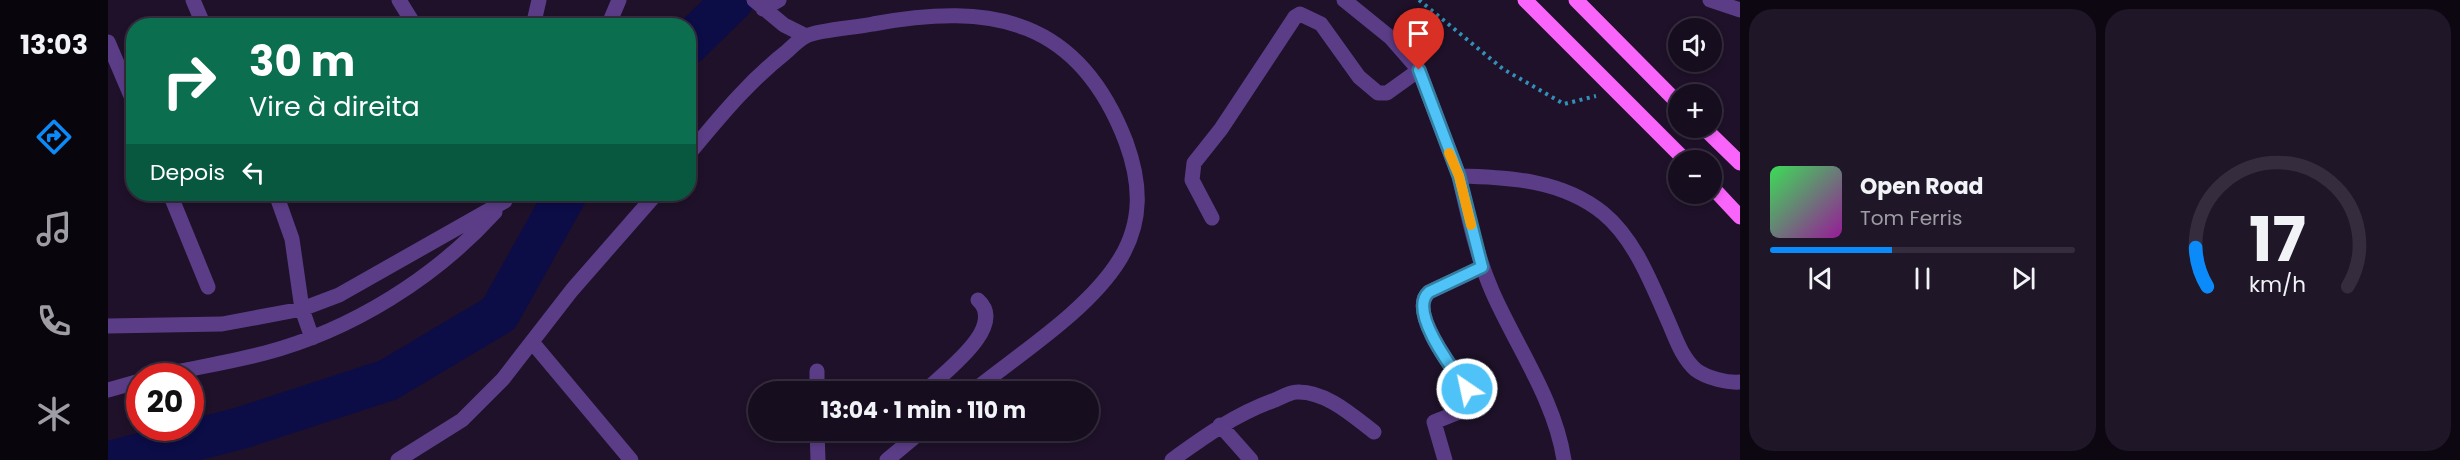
<!DOCTYPE html>
<html lang="pt">
<head>
<meta charset="utf-8">
<style>
  body { margin:0; font-family:Poppins,sans-serif; background:#1f1628; color:#f1f3f6; height:100vh; display:flex; flex-direction:column; font-size:22px; white-space:nowrap }
  * { box-sizing:border-box; margin:0 }
  p { font-size:20px; color:#9e9ca4 }
  .icon { flex:none; width:33px; height:33px; fill:none; stroke:currentColor; stroke-width:2; stroke-linecap:round; stroke-linejoin:round }
  .map { position:relative; flex:1; overflow:hidden }
  .side { display:flex; flex-direction:column; gap:9px; padding:9px; background:#0c0711; width:720px }
  .side>* { flex:none }
  .guide { position:absolute; left:18px; top:18px; width:570px; height:183px; border-radius:24px; box-shadow:0 3px 9px #0003,0 0 0 2px #352d3d; background:#0b6e4f; color:#fff; overflow:hidden }
  .controls { position:absolute; left:1560px; top:18px; display:grid; gap:12px }
  .controls a { display:grid; place-items:center; width:54px; height:54px; border-radius:50%; background:#160d1f; box-shadow:0 3px 9px #0003,0 0 0 2px #352d3d; font-size:30px }
  .speed { position:absolute; left:18px; top:363px; display:flex; gap:12px; font-size:30px; font-weight:700; text-align:center }
  .speed>* { display:grid; place-content:center; width:78px; height:78px; border-radius:50%; background:#160d1f; box-shadow:0 3px 9px #0003,0 0 0 2px #352d3d; line-height:1 }
  .speed .limit { border:9px solid #d22; background:#fff; color:#111 }
  .pin { position:absolute; display:grid; place-items:center; width:51px; height:51px; color:#fff; margin:-62px -26px; border-radius:50% 50% 50% 0; rotate:-45deg; box-shadow:0 0 6px #0007 }
  .pin .icon { rotate:45deg }
  .me { position:absolute; width:66px; margin:-33px; rotate:326deg; stroke-linejoin:round; filter:drop-shadow(0 0 4px #0008) }
  .turn { display:flex; align-items:center; gap:21px; height:126px; padding:0 24px; font-size:27px }
  .turn .icon { width:78px; height:78px; stroke-width:2.5 }
  .turn b { display:block; font-size:42px; line-height:51px }
  .then { display:flex; align-items:center; height:57px; padding:0 24px; background:#0003; gap:12px; font-size:22px }
  .side .card { flex:1; display:flex; flex-direction:column; justify-content:center; gap:9px; min-width:0; padding:0 21px; border-radius:24px; background:#1f1628 }
  .side .dial { align-items:center; gap:0 }
  .dial svg { height:156px; overflow:visible; fill:none; stroke:#352d3d; stroke-width:7; stroke-linecap:round; text-anchor:middle }
  .dial text { fill:#f1f3f6; stroke:none }
  .song { display:flex; align-items:center; gap:18px }
  .cover { width:72px; height:72px; border-radius:9px; background:linear-gradient(135deg,hsl(130 70% 55%),hsl(300 70% 35%)) }
  .played { height:6px; border-radius:3px; background:linear-gradient(90deg,#0b8bf9 40%,#352d3d 40%) }
  .keys { display:flex; justify-content:space-around; direction:ltr }
  .side .tiles { flex:1; display:grid; gap:9px; grid-template-columns:repeat(2,1fr) }
  .trip { position:absolute; left:640px; top:381px; width:351px; height:60px; border-radius:30px; background:#160d1f; box-shadow:0 3px 9px #0003,0 0 0 2px #352d3d; font-weight:700; line-height:60px; text-align:center }
  main { display:flex; flex:1; min-height:0 }
  .dock { display:flex; flex-direction:column; width:108px; justify-content:space-around; align-items:center; background:#09050c; color:#9e9ca4 }
  .dock .icon { width:42px; height:42px }
  .dock .on { color:#0b8bf9 }
  .dock b { font-size:27px; color:#f1f3f6 }
  .map>svg:first-child { display:block }
  .lines { fill:none; stroke-linecap:round; stroke-linejoin:round }
  .river { stroke:#0c0c47; stroke-width:42 }
  .path { stroke:#3391b9; stroke-width:4; stroke-dasharray:3 4.5; stroke-linecap:butt }
  .minor { stroke:#5b3d87; stroke-width:15 }
  .major { stroke:#f964fb; stroke-width:15 }
  .route-casing { stroke:#337fa1; stroke-width:15 }
  .route { stroke:#4fc3f7; stroke-width:10 }
  .slow { stroke:#f59e0b; stroke-width:10 }
</style>
</head>
<body>
<main>
<nav class="dock">
<b>13:03</b>
<svg class="icon on" aria-label="directions" viewBox="0 0 24 24"><path d="M12 3l9 9-9 9-9-9zM9 14v-3h6M13 9l2 2-2 2"/></svg>
<svg class="icon" aria-label="music" viewBox="0 0 24 24"><path d="M9 18V5l10-2v13"/><circle cx="6" cy="18" r="3"/><circle cx="16" cy="16" r="3"/></svg>
<svg class="icon" aria-label="phone" viewBox="0 0 24 24"><path d="M5 4h4l2 5-3 2q2 4 5 5l2-3 5 2v4C11 20 4 13 5 4z"/></svg>
<svg class="icon" aria-label="climate" viewBox="0 0 24 24"><path d="M12 3v18M4 7l16 10M4 17L20 7"/></svg>
</nav>
<div class="map">
<svg width="1632" height="460" viewBox="0 0 1632 460">
  <rect width="100%" height="100%" fill="#1e1129"/>
  <g class="lines">
    <path class="river" d="M 580,44 L 625,0
      M 9,460 L 133,428 L 280,380 L 391,314 L 458,194"/>
    <path class="path" d="M 1311,0 L 1395,69 L 1456,104 L 1488,96"/>
    <path class="minor" d="M 85,0 L 96,26
      M 291,0 L 307,26
      M 646,0 L 676,25 L 698,36
      M 1236,0 L 1283,38 L 1311,70 L 1351,176 C 1401,177 1454,180 1495,213 C 1527,239 1544,285 1561,323 C 1568,339 1574,358 1588,370 C 1599,378 1619,383 1632,382
      M 1602,0 L 1632,10
      M 655,9 L 671,0
      M 425,26 L 431,0
      M 500,26 L 511,0
      M 0,42 L 26,103
      M 580,155 C 611,118 639,83 677,53 C 683,48 690,40 698,36 C 715,29 746,28 765,24 C 885,2 971,19 1018,142 C 1033,183 1035,221 1012,259 C 981,310 911,354 864,392
      M 1351,176 C 1360,215 1368,254 1384,291 C 1408,346 1447,400 1456,460
      M 62,194 L 100,287
      M 168,194 L 184,239 L 194,309 L 204,338
      M 1104,218 L 1084,180 L 1086,163 L 1113,129 L 1187,17 L 1192,14 L 1213,24 L 1251,77 L 1270,93 L 1279,93 L 1311,70
      M 0,326 L 114,324 L 194,309 L 231,295 L 397,201
      M 424,342 L 523,460
      M 50,376 C 85,368 122,362 157,353 C 244,330 327,278 387,212
      M 0,390 L 32,381
      M 709,392 L 709,371
      M 816,392 C 835,373 900,327 870,300
      M 1112,425 L 1143,460
      M 709,430 L 710,460
      M 791,430 L 797,445
      M 290,460 L 354,420 L 395,379 L 464,290 L 548,194
      M 779,460 L 815,430
      M 1064,460 C 1097,436 1128,414 1167,400 C 1174,397 1182,392 1189,392 C 1218,391 1245,416 1266,432
      M 1337,460 L 1326,422 L 1356,410 L 1362,405 L 1359,389 C 1346,371 1299,311 1321,292 L 1374,267"/>
    <path class="major" d="M 1417,0 L 1577,160
      M 1468,0 L 1570,103
      M 1596,128 L 1632,163
      M 1604,187 L 1632,217"/>
  </g>
  <g class="lines">
    <g class="route-casing">
      <path id="route" d="M 1311,70 L 1351,176 L 1374,267 L 1321,292 C 1299,311 1346,371 1359,389"/>
    </g>
    <use href="#route" class="route"/>
    <path class="slow" d="M 1341,153 L 1351,176 L 1363,225"/>
  </g>
</svg>
<div class="controls">
<a><svg class="icon" aria-label="sound" viewBox="0 0 24 24"><path d="M4 9h4l5-4v14l-5-4H4zM17 9q2 3 0 6"/></svg></a>
<a>+</a>
<a>−</a>
</div>
<div class="speed"><div class="limit">20</div></div>
<div class="pin" style="left:1311px;top:70px;background:#d93025"><svg class="icon" aria-label="arrive" viewBox="0 0 24 24"><path d="M6 21V4h12l-3 4 3 4H6"/></svg></div>
<svg class="me" style="left:1359px;top:389px" viewBox="-20 -20 40 40"><circle r="17" fill="#4fc3f7" stroke="#fff" stroke-width="3"/><path d="M0-11L8 9 0 5-8 9z" fill="#fff"/></svg>
<div class="trip">13:04 · 1 min · 110 m</div>
<div class="guide">
<div class="turn"><svg class="icon" aria-label="right" viewBox="0 0 24 24"><path d="M7 20v-9h11M14 6l5 5-5 5"/></svg><div><b>30 m</b>Vire à direita</div></div>
<div class="then">Depois<svg class="icon" aria-label="left" viewBox="0 0 24 24"><path d="M17 20v-9H6M10 6l-5 5 5 5"/></svg></div>
</div>
</div>
<section class="side">
<div class="tiles">
<div class="card">
<div class="song"><i class="cover"></i><div><b>Open Road</b><p>Tom Ferris</p></div></div>
<div class="played"></div>
<div class="keys"><svg class="icon" aria-label="previous" viewBox="0 0 24 24"><path d="M18 5L8 12l10 7zM5 5v14"/></svg><svg class="icon" aria-label="pause" viewBox="0 0 24 24"><path d="M8 5v14M16 5v14"/></svg><svg class="icon" aria-label="next" viewBox="0 0 24 24"><path d="M6 5l10 7-10 7zM19 5v14"/></svg></div>
</div>
<div class="card dial"><svg viewBox="0 0 100 80">
<path d="M14 69A42 42 0 1 1 86 69"/>
<path d="M14 69A42 42 0 0 1 8 49" stroke="#0b8bf9"/>
<text x="50" y="56" font-size="32" font-weight="700">17</text>
<text x="50" y="72" font-size="11">km/h</text>
</svg></div>
</div>
</section>
</main>
</body>
</html>
